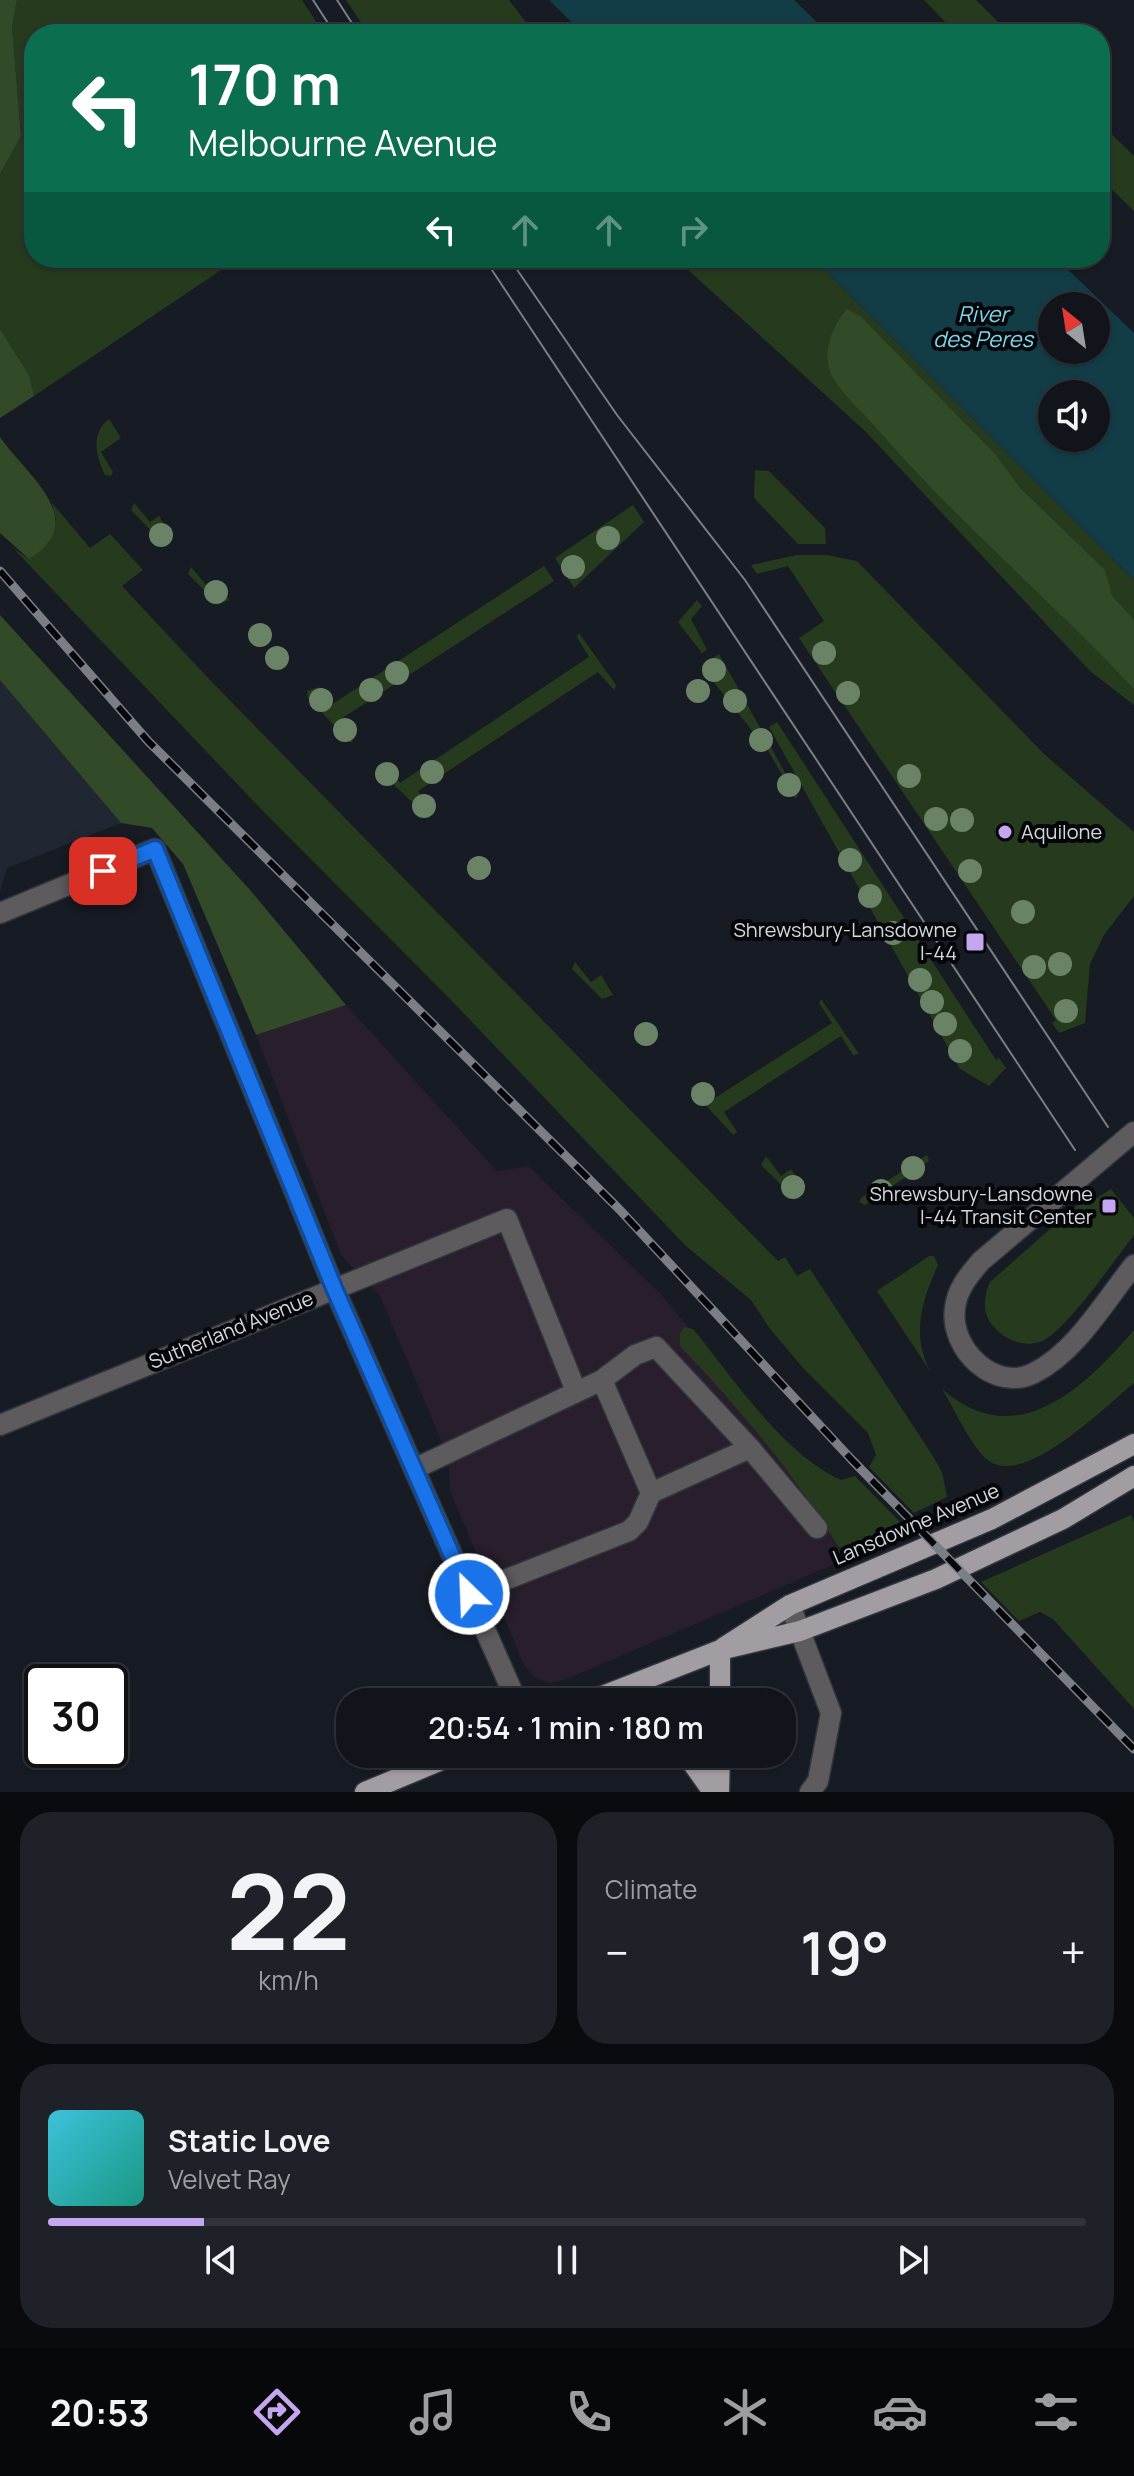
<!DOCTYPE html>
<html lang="en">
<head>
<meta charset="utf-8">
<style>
  body { margin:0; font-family:Manrope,sans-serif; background:#1e2127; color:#f1f3f6; height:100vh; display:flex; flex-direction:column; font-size:30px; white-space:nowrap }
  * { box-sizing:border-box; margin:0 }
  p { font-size:26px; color:#9c9ea2 }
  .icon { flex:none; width:44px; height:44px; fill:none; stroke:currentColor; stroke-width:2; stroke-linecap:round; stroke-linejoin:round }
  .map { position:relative; height:1792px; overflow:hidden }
  .panel { display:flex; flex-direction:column; gap:20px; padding:20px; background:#090b0e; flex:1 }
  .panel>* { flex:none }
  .banner { position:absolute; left:24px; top:24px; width:1086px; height:244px; border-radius:32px; box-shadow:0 2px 6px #0004,0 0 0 2px #303339; background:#0b6e4f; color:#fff; overflow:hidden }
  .needle { width:52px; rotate:330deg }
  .tools { position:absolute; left:1038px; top:292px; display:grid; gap:16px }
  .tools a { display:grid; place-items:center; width:72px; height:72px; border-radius:50%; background:#11141a; box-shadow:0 2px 6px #0004,0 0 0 2px #303339; font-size:40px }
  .speed { position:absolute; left:24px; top:1664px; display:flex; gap:16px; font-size:40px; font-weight:700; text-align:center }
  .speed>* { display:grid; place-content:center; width:104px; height:104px; border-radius:50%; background:#11141a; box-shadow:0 2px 6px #0004,0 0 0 2px #303339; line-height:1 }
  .speed .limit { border:4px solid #111; border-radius:12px; background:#fff; color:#111 }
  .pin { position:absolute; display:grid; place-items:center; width:68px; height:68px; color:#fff; margin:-34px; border-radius:16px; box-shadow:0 4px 12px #0006 }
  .me { position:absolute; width:88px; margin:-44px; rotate:336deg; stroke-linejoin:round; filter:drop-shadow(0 0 6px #0008) }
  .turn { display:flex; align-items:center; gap:28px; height:168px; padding:0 32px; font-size:36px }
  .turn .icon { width:104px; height:104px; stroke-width:2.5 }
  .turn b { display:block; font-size:56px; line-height:68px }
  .lanes { display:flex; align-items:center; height:76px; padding:0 32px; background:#0003; justify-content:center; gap:40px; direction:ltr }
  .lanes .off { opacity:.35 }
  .big { font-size:60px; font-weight:600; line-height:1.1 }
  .panel .card { flex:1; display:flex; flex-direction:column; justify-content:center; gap:12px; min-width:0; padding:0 28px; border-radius:32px; background:#1e2127 }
  .panel .dial { align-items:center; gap:0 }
  .dial b { font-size:104px; line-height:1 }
  .song { display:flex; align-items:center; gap:24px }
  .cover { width:96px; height:96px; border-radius:12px; background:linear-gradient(135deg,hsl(190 70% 55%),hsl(170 70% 35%)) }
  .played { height:8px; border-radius:4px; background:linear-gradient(90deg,#c5a6f0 15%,#303339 15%) }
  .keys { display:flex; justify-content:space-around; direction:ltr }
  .heat { display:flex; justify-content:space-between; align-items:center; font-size:44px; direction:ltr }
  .panel .tiles { flex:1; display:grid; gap:20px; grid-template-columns:1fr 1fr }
  .card:last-child { grid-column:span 2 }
  .trip { position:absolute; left:336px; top:1688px; width:460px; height:80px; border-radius:32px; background:#11141a; box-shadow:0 2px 6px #0004,0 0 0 2px #303339; font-weight:600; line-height:80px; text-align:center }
  .menu { display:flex; height:128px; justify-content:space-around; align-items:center; background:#07080a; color:#9c9ea2 }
  .menu .icon { width:56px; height:56px }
  .menu .on { color:#c5a6f0 }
  .menu b { font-size:36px; color:#f1f3f6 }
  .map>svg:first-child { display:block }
  .commercial { fill:#281e2c }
  .built { fill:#202732 }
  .green { fill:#263b1d }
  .forest { fill:#334a29 }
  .water { fill:#123d47; fill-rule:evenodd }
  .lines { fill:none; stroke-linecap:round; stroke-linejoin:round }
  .minor-casing { stroke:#31353d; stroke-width:23 }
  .major-casing { stroke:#31353d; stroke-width:23 }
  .minor { stroke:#5e5b5f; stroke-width:20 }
  .major { stroke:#a29ca3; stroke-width:20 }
  .tram { stroke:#7b7f85; stroke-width:2 }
  .rail-casing { stroke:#7b7f85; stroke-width:9 }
  .rail { stroke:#050609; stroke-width:6; stroke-dasharray:18; stroke-linecap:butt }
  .tree { fill:#6a8366 }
  .route-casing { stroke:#114b97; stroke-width:20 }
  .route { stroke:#1a73e8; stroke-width:14 }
  .poi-dot { fill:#c5a6f0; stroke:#050609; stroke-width:3 }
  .labels { text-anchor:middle; stroke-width:8; stroke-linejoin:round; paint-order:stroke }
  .poi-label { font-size:20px; fill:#d4d7dc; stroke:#050609; text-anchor:end }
  .street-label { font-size:20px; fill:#d4d7dc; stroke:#050609 }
  .water-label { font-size:22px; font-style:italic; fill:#7ed8ed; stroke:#050609 }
</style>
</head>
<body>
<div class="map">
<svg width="1134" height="1792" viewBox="0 0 1134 1792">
  <rect width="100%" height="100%" fill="#171b23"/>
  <path class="commercial" d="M 346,1005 L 497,1171 L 528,1166 L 661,1294 L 870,1549 L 567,1679 L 549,1683 L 535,1678 L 524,1665 L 450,1491 L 448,1457 L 380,1296 L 341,1255 L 256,1035 Z"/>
  <path class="built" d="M 0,680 L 121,823 L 7,868 L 0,892 Z"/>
  <path class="green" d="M 17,0 L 302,0 L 324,34 L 34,34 L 34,258 L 239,258 L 34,396 L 29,375 L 0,329 L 0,174 L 21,136 L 12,27 Z
    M 346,0 L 509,0 L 535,34 L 432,31 L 369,34 Z
    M 924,0 L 976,0 L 1010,34 L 957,34 Z
    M 1100,123 L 1134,156 L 1134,211 L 1100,178 Z
    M 675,258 L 813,258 L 1134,580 L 1134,705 L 1090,671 L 865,431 Z
    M 109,419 L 121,438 L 101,452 L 113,472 L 111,476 L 105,475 C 96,457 90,433 109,419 Z
    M 755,470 L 769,471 L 825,528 L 826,544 L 798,544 L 754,498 Z
    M 52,503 L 90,548 L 110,534 L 143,570 L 122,586 L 209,679 L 778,1261 L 785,1257 L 797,1276 L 810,1269 L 931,1453 L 942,1472 L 947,1497 L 914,1513 L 869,1467 L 876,1455 L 868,1433 L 804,1369 L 770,1329 L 751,1300 L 686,1246 L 450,999 L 261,809 L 13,548 L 29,559 L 56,520 Z
    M 134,503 L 150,522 L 159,516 L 171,536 L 160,540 L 131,510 Z
    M 633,505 L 644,522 L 574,588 L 555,558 Z
    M 797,555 L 827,555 L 857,561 L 1044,754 L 1134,832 L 1134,896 L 1104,935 L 1090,964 L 1085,1023 L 1059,1033 L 1052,1023 L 1056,1020 L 799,638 L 824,621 L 788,566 L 757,574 L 751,565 Z
    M 544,566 L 554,581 L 341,719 L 353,742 L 350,742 L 308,698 L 307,691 L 319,687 L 331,705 Z
    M 191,567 L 207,586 L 217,580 L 229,600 L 218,604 L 188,574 Z
    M 697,600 L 702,606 L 691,619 L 707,650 L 702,653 L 678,622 Z
    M 579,633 L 616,685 L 614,690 L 598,672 L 418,791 L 432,813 L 428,817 L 379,771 L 378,766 L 386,764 L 400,783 L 589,657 L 577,637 Z
    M 719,654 L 798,796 L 795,798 L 769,752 L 701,666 Z
    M 777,722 L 996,1060 L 999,1058 L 1006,1068 L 989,1086 L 960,1069 L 769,727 Z
    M 575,962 L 591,982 L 601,975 L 613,995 L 602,999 L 572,969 Z
    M 821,999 L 859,1054 L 853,1055 L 841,1036 L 724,1112 L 737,1132 L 733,1135 L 690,1088 L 703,1082 L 715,1098 L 832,1023 L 819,1003 Z
    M 927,1155 L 929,1161 L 865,1205 L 859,1202 L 861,1198 Z
    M 766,1156 L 781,1176 L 791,1169 L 805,1191 L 794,1197 L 761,1165 Z
    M 1111,1189 L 1134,1218 L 1134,1235 C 1116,1258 1064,1334 1040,1342 C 1023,1347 1007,1341 995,1328 C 982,1316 983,1297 990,1282 L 1090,1194 L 1094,1200 Z
    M 929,1256 L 934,1256 L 938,1265 C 922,1301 911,1333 930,1371 L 877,1291 Z
    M 684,1327 L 693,1329 C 734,1379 783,1454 841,1480 L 855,1476 L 901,1523 L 890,1533 L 847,1549 L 838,1546 C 793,1472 740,1409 680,1346 L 680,1333 Z
    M 1134,1330 L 1134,1383 C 1106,1406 1025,1487 989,1461 C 972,1449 954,1408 942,1389 C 1016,1454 1083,1389 1134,1330 Z
    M 1131,1515 L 1134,1522 L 1134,1709 L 1053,1619 L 1040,1612 L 1019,1621 L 981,1582 Z"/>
  <path class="forest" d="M 0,0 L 17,0 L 12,27 L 21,136 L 0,174 Z
    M 847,309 L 861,317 L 995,454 L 1020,488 L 1105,570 L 1112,596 L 1134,620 L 1134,689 C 1052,601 959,523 880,432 C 866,415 843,396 832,376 C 821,354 832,326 847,309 Z
    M 0,329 L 29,375 L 34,396 L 0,418 Z
    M 0,437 C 28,477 91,520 29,559 L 0,533 Z
    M 0,615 L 250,890 L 346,1005 L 256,1035 L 183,864 L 152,828 L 121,823 L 0,680 Z"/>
  <path class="water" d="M 549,0 L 794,0 L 829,34 L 584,34 Z
    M 813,258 L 1056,258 L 1134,333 L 1134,580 ZM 1052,306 L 1096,306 L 1096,350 L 1052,350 ZM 1052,394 L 1096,394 L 1096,438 L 1052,438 Z"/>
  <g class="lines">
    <g class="minor-casing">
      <path id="minor" d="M 0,913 L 155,849 L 334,1288 L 517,1702
        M 1134,1132 L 981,1261 C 969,1275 957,1289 955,1308 C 949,1349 995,1393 1034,1373 C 1076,1352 1105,1301 1134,1265
        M 602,1380 L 635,1355 L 656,1347 L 750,1448
        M 0,1425 L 507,1219 L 576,1391
        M 414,1469 L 602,1380 L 651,1493 L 750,1448 L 817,1528
        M 469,1594 L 629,1531 L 638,1522 L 651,1493
        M 790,1605 L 831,1713 L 818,1781 L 810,1792"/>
    </g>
    <g class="major-casing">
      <path id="major" d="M 723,1648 L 790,1605 L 992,1519 L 1134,1444
        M 587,1702 L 720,1650 L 800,1631 L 936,1579 L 1063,1519 L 1134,1476
        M 720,1702 L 720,1650
        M 686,1754 L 713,1792
        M 365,1792 L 456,1754
        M 719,1792 L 720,1754"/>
    </g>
    <use href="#minor" class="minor"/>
    <use href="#major" class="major"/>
    <path class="tram" d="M 313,0 L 335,34
      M 337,0 L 359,34
      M 484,258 L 1075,1150
      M 509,258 L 617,415 L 745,580 L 1108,1127"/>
    <g class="rail-casing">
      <path id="rail" d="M 0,571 L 148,741 L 619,1209 L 852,1460 L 1134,1749"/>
    </g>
    <use href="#rail" class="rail"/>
  </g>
  <g class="tree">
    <circle cx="161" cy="535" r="12"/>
    <circle cx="608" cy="538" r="12"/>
    <circle cx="573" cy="567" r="12"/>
    <circle cx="216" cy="592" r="12"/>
    <circle cx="260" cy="635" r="12"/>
    <circle cx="824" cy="653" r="12"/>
    <circle cx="277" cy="658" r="12"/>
    <circle cx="714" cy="670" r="12"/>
    <circle cx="397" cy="673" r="12"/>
    <circle cx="371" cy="690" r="12"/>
    <circle cx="698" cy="691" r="12"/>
    <circle cx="848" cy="693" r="12"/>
    <circle cx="321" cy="700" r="12"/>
    <circle cx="735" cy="701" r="12"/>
    <circle cx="345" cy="730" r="12"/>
    <circle cx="761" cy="740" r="12"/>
    <circle cx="432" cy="772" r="12"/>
    <circle cx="387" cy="774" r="12"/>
    <circle cx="909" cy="776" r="12"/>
    <circle cx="789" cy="785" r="12"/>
    <circle cx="424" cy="806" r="12"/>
    <circle cx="936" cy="819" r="12"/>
    <circle cx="962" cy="820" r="12"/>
    <circle cx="850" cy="860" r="12"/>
    <circle cx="479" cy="868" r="12"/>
    <circle cx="970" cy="871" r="12"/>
    <circle cx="870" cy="896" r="12"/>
    <circle cx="1023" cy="912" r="12"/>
    <circle cx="893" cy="933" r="12"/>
    <circle cx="1060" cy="964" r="12"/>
    <circle cx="1034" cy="967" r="12"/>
    <circle cx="920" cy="980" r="12"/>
    <circle cx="932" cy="1002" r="12"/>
    <circle cx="1066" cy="1011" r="12"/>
    <circle cx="945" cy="1024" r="12"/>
    <circle cx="646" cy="1034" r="12"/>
    <circle cx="960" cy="1051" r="12"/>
    <circle cx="703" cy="1094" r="12"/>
    <circle cx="913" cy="1168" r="12"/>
    <circle cx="793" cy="1187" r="12"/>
    <circle cx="881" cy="1191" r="12"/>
  </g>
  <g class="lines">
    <g class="route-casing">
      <path id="route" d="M 103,871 L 155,849 L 334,1288 L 469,1594"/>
    </g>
    <use href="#route" class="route"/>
  </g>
  <g class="poi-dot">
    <circle cx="1005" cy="832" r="8"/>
    <rect x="965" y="932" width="20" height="20" rx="4"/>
    <rect x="1101" y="1198" width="16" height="16" rx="4"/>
  </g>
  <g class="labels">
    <g class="poi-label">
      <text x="1021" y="839" text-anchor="start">Aquilone</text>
      <text x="957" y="937">Shrewsbury-Lansdowne<tspan x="957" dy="23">I-44</tspan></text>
      <text x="1093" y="1201">Shrewsbury-Lansdowne<tspan x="1093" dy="23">I-44 Transit Center</tspan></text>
    </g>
    <g class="street-label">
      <text transform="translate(231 1330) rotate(-22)" y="7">Sutherland Avenue</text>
      <text transform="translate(916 1524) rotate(-23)" y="7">Lansdowne Avenue</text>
    </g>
    <g class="water-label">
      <text x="983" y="322">River<tspan x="983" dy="25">des Peres</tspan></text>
    </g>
  </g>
</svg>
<div class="tools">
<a><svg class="needle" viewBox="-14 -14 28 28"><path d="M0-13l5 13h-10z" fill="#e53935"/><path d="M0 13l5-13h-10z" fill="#9c9ea2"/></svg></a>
<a><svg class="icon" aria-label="sound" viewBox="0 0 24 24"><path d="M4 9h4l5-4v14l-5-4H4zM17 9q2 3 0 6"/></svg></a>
</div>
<div class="speed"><div class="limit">30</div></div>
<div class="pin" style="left:103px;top:871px;background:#d93025"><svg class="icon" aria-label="arrive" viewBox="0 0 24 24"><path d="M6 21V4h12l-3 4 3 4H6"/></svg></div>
<svg class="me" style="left:469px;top:1594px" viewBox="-20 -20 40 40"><circle r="17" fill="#1a73e8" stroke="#fff" stroke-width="3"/><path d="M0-11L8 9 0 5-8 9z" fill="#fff"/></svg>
<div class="trip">20:54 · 1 min · 180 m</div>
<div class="banner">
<div class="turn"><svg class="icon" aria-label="left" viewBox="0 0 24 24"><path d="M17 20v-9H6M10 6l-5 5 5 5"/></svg><div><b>170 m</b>Melbourne Avenue</div></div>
<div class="lanes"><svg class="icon" aria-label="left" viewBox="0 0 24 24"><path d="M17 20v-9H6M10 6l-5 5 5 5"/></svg><svg class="icon off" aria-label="ahead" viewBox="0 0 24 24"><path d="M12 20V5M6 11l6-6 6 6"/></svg><svg class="icon off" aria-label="ahead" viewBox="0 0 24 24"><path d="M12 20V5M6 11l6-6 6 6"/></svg><svg class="icon off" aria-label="right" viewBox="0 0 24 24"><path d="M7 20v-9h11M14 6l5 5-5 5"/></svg></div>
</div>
</div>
<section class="panel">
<div class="tiles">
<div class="card dial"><b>22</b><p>km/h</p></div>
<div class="card"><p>Climate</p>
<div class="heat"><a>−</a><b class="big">19°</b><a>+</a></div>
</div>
<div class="card">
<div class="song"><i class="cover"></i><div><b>Static Love</b><p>Velvet Ray</p></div></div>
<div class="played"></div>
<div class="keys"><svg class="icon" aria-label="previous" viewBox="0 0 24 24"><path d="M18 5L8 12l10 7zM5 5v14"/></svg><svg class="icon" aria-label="pause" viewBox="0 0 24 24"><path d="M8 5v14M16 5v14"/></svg><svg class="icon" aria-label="next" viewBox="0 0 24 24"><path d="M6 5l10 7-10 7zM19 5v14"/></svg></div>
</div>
</div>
</section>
<nav class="menu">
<b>20:53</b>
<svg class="icon on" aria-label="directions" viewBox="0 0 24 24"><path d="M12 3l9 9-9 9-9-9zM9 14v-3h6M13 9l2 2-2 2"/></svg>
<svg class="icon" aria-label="music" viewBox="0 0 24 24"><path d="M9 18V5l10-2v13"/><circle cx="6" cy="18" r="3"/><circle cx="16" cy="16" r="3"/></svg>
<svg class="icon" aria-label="phone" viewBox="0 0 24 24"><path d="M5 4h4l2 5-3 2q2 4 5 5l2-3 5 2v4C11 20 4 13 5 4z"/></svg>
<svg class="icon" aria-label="climate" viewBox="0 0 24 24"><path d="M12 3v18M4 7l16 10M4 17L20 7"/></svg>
<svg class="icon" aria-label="car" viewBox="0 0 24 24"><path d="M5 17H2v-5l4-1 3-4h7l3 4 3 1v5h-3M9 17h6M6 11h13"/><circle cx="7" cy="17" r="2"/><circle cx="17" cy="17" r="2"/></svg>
<svg class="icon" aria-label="filters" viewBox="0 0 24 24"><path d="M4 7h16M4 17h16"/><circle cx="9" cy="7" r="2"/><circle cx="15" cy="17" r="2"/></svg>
</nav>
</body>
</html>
